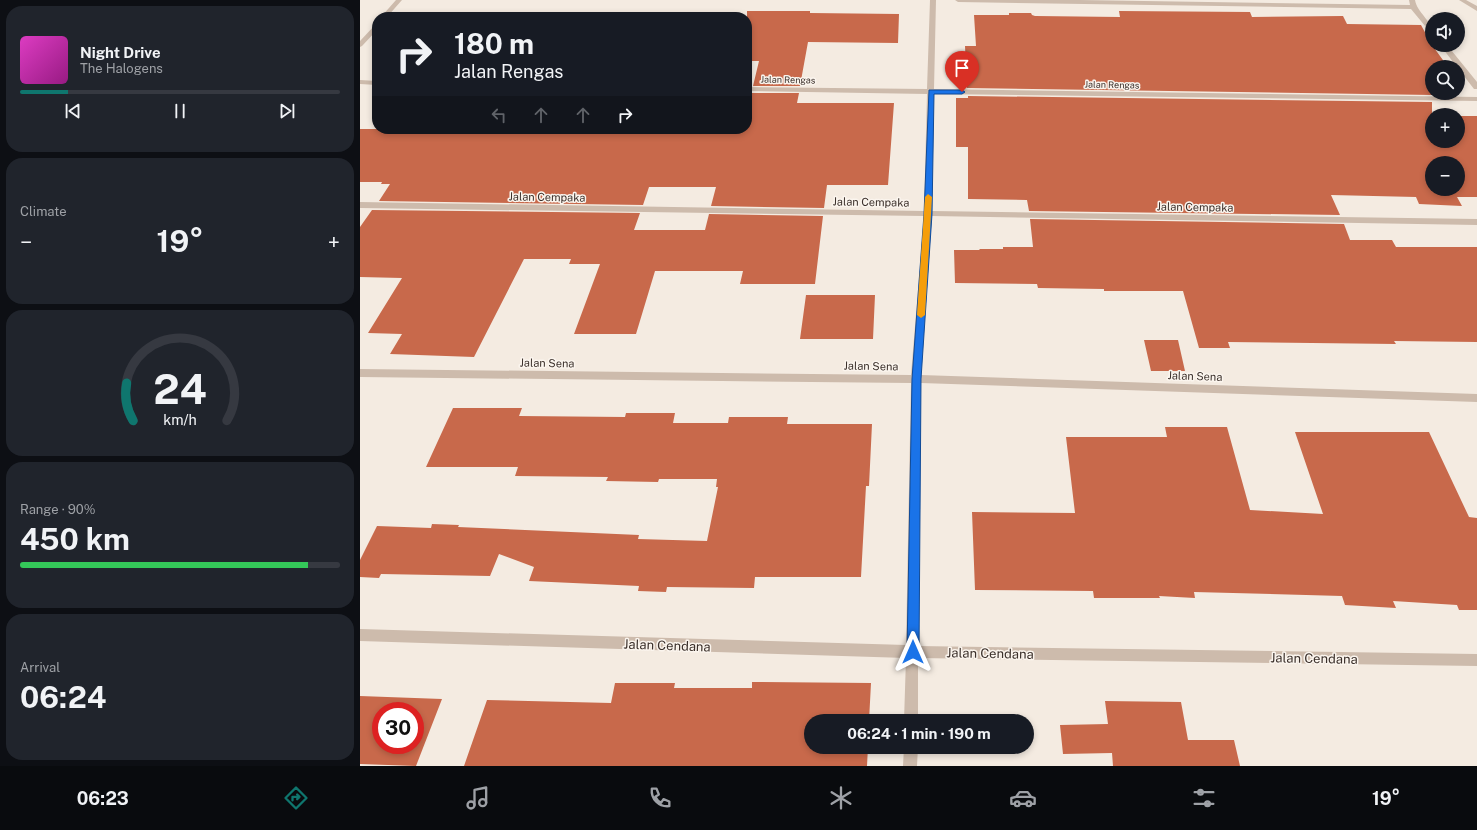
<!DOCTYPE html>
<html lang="en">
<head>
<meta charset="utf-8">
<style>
  body { margin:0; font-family:"Public Sans",sans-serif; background:#20242c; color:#f1f3f6; height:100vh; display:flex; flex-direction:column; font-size:15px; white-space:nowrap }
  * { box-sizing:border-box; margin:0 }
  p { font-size:13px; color:#9ea1a6 }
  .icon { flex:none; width:22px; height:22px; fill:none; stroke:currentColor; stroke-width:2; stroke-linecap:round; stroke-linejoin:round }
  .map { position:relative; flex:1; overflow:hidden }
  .drawer { display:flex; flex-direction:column; gap:6px; padding:6px; background:#0d0f14; width:360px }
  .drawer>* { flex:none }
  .guide { position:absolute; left:12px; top:12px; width:380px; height:122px; border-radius:16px; box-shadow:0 2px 6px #0003; background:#171b24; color:#f1f3f6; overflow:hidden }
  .fabs { position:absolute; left:1065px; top:12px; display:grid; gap:8px }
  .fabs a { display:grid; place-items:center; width:40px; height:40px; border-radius:50%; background:#171b24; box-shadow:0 2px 6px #0003; font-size:20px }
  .speed { position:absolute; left:12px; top:702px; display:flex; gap:8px; font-size:20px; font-weight:700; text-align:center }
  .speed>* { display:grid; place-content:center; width:52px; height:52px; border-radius:50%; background:#171b24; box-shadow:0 2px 6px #0003; line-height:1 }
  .speed .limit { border:6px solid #d22; background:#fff; color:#111 }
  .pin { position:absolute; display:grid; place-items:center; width:34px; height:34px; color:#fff; margin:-41px -17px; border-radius:50% 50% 50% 0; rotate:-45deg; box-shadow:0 0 4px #0007 }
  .pin .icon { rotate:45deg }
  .me { position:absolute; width:44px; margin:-22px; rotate:0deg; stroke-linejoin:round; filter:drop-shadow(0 0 3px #0008) }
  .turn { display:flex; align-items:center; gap:14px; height:84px; padding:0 16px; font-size:18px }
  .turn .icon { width:52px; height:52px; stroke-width:2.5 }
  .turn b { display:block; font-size:28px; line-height:34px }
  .lanes { display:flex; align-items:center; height:38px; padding:0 16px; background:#0003; justify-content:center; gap:20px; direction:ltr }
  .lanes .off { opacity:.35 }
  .big { font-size:30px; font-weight:700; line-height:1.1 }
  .drawer .widget { flex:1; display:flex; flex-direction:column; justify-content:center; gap:6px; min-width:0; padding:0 14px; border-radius:16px; background:#20242c }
  .drawer .dial { align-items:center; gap:0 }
  .dial svg { height:104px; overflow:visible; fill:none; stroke:#363941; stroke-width:7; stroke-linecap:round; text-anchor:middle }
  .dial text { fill:#f1f3f6; stroke:none }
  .song { display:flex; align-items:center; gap:12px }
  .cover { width:48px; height:48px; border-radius:6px; background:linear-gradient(135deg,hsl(310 70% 55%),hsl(310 70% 35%)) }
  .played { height:4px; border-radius:2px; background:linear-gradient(90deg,#0f766e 15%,#363941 15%) }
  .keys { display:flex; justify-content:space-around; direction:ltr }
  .heat { display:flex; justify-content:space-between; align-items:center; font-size:22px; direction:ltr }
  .charge { height:6px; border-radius:3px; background:linear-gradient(90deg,#34c759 90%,#363941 0) }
  .trip { position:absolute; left:444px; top:714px; width:230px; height:40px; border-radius:20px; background:#171b24; box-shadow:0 2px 6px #0003; font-weight:700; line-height:40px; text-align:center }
  .dock { display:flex; height:64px; justify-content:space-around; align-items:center; background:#090b0e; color:#9ea1a6 }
  .dock .icon { width:28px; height:28px }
  .dock .current { color:#0f766e }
  .dock b { font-size:18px; color:#f1f3f6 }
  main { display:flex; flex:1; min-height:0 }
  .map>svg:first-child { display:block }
  .building { fill:#c8694b; fill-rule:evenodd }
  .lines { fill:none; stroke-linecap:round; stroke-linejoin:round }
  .street { fill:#cdbbac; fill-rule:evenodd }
  .route { fill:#1a73e8; stroke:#114b97 }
  .slow { fill:#f59e0b }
  .labels { text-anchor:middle; stroke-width:3; stroke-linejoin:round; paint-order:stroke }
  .far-street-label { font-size:9px; fill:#3b302b; stroke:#fbf5ee }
  .street-label { font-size:11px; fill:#3b302b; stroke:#fbf5ee }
  .near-street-label { font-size:13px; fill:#3b302b; stroke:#fbf5ee }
</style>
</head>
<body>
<main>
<section class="drawer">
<div class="widget">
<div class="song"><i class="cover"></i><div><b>Night Drive</b><p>The Halogens</p></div></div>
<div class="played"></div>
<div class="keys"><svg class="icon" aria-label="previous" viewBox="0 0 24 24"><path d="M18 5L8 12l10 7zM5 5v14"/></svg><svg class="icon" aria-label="pause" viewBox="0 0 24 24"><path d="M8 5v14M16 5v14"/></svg><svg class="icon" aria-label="next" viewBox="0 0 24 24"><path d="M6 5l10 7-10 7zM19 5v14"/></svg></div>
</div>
<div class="widget"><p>Climate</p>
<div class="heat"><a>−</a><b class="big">19°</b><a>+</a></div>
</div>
<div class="widget dial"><svg viewBox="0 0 100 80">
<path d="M14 69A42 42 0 1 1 86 69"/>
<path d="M14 69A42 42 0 0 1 9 40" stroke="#0f766e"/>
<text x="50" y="56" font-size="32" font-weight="700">24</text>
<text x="50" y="72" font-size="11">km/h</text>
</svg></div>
<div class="widget"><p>Range · 90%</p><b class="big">450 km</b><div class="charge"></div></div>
<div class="widget"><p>Arrival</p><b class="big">06:24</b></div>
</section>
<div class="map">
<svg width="1117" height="766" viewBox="0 0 1117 766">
  <rect width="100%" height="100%" fill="#f4ebe1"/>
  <path class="building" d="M 387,11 L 450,11 L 450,13 L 539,14 L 538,43 L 448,42 L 440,86 L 393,86 L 399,61 L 387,61 Z
    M 759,11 L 890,12 L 892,17 L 983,16 L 987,24 L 1061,25 L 1072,45 L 1088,67 L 1072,67 L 1072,95 L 607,88 L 605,46 L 616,46 L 614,15 L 649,15 L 649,13 L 671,13 L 672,15 L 675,16 L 760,17 Z
    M 391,93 L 439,93 L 437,103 L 534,103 L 528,185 L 467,185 L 464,208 L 351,206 L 356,187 L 289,187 L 283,205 L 19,201 L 30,184 L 21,184 L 22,182 L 0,182 L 0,129 L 279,129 L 278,132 L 380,132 L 380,130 L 387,130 L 387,108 Z
    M 608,96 L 1072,102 L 1072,141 L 1098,141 L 1098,116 L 1117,116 L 1117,197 L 1097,197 L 1102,206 L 1059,204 L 1056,197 L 971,195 L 980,215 L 669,211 L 667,200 L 608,199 L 608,147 L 596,147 L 596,98 L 608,98 ZM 1072,163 L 1098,163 L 1098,189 L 1072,189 Z
    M 12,210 L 280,213 L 274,230 L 345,230 L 349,214 L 463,216 L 455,284 L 380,284 L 383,271 L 295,271 L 276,334 L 214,334 L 240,264 L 209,264 L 211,259 L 164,259 L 114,357 L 30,354 L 42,334 L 8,333 L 42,278 L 0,277 L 0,227 Z
    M 670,219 L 984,224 L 990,240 L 1032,240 L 1036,247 L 1117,247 L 1117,342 L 1034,341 L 1036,344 L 868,342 L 870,348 L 839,348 L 823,291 L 744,291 L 744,289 L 678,288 L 677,284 L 595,283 L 594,250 L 620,250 L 619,249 L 643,249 L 643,247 L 673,247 Z
    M 446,295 L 515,295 L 513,339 L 440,339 Z
    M 784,340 L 818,340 L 825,371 L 791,371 Z
    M 93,408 L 162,408 L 159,416 L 265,417 L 266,413 L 315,413 L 313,423 L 368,423 L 369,417 L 428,417 L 427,424 L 512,424 L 509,486 L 506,486 L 501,577 L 395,577 L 394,588 L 307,587 L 306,592 L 278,591 L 279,586 L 169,581 L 174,567 L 139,554 L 130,576 L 21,574 L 19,578 L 0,577 L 0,560 L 17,526 L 71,528 L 72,524 L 99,525 L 98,527 L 279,535 L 278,539 L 347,541 L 358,487 L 356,487 L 357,479 L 299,479 L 298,482 L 246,481 L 248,477 L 155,476 L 158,467 L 66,467 Z
    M 805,427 L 867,427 L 890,510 L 963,514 L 935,432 L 1069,432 L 1109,517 L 1117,518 L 1117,610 L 1099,610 L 1097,605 L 1033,601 L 1036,608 L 985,605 L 982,596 L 834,592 L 835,598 L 799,596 L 800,598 L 734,598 L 733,591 L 615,590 L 612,512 L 715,513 L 706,437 L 807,437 Z
    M 392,682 L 511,683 L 509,721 L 451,721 L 451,747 L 508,747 L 507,766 L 104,766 L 127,700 L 251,703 L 255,683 L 315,683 L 314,688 L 392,688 Z
    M 0,696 L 82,699 L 56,766 L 0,764 ZM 21,711 L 55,711 L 55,745 L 21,745 Z
    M 745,701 L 821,702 L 828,740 L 874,740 L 880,766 L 753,766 L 752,753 L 703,754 L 700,725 L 748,724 Z"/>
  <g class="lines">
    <path class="street" d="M 36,0 L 42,0 L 27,17 L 21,17 Z
      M 570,0 L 576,0 L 574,89 L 1117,97 L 1117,101 L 574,94 L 572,211 L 1117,219 L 1117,225 L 572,216 L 561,375 L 1117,394 L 1117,402 L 561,383 L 558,646 L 1117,654 L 1117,666 L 558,658 L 558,721 L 544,721 L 546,658 L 0,641 L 0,629 L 546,645 L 551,383 L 0,377 L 0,369 L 551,375 L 564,216 L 0,208 L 0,202 L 564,211 L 567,94 L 387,91 L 387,87 L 567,89 Z
      M 595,0 L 720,0 L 1050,5 L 1049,0 L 1055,0 C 1057,13 1072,20 1072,33 L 1070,32 L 1051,9 L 598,2 Z
      M 1099,0 L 1106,0 L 1117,6 L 1117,11 Z
      M 17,24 L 17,30 L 2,46 L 0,47 L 0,41 L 15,25 Z
      M 1080,45 L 1087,45 L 1117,82 L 1117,89 L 1114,89 Z
      M 0,80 L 17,81 L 17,85 L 0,84 Z
      M 544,747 L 558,747 L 557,766 L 543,766 Z"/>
  </g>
  <path class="route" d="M 569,90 L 602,90 L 605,92 L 602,94 L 574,94 L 572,214 L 561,379 L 559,652 L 557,656 L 553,658 L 549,656 L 547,652 L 552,379 L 564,214 Z"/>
  <path class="slow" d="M 568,194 L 572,197 L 565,315 L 561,318 L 557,315 L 565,197 Z"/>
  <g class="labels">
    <g class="far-street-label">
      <text transform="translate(428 80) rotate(1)" y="3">Jalan Rengas</text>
      <text transform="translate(752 85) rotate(1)" y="3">Jalan Rengas</text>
    </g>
    <g class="street-label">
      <text transform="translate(187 197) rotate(1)" y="4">Jalan Cempaka</text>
      <text transform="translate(511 202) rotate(1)" y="4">Jalan Cempaka</text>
      <text transform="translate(835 207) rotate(1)" y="4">Jalan Cempaka</text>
      <text transform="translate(187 363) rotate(1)" y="4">Jalan Sena</text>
      <text transform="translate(511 366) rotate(1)" y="4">Jalan Sena</text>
      <text transform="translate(835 376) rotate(2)" y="4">Jalan Sena</text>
    </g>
    <g class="near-street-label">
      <text transform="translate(307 645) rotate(2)" y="5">Jalan Cendana</text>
      <text transform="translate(630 653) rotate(1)" y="5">Jalan Cendana</text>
      <text transform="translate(954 658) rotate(1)" y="5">Jalan Cendana</text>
    </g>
  </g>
</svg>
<div class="fabs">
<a><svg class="icon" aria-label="sound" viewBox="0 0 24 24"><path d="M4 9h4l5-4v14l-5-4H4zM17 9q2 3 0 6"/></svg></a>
<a><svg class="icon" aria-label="search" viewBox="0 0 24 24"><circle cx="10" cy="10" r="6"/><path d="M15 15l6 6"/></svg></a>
<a>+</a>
<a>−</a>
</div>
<div class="speed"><div class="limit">30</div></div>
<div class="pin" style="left:602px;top:92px;background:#d93025"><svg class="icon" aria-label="arrive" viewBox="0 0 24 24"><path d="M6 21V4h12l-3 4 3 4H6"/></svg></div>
<svg class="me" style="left:553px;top:652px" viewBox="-20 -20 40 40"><path d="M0-17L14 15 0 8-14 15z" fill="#1a73e8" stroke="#fff" stroke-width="4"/></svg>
<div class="trip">06:24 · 1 min · 190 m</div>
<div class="guide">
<div class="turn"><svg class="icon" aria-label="right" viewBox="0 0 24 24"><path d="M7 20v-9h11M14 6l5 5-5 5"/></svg><div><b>180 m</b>Jalan Rengas</div></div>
<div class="lanes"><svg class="icon off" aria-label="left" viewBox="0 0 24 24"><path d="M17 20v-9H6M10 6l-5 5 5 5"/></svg><svg class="icon off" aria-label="ahead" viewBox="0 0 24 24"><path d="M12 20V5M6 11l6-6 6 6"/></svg><svg class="icon off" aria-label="ahead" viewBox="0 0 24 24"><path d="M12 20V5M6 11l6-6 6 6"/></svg><svg class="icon" aria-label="right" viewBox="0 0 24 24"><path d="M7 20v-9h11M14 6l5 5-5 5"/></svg></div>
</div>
</div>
</main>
<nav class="dock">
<b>06:23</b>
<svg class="icon current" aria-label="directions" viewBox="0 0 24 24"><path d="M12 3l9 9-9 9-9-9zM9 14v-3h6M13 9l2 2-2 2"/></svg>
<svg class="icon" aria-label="music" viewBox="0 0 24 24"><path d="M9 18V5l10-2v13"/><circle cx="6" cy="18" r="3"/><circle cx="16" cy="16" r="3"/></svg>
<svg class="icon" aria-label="phone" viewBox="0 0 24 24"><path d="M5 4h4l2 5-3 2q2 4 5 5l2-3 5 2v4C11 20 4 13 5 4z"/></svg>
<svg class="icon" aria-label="climate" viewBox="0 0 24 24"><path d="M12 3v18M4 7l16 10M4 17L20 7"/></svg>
<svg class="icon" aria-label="car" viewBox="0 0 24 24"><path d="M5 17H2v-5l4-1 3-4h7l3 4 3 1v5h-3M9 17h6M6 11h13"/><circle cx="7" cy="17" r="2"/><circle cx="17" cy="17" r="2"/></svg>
<svg class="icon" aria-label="filters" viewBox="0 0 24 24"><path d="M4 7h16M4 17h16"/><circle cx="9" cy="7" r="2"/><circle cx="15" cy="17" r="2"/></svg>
<b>19°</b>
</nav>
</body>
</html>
